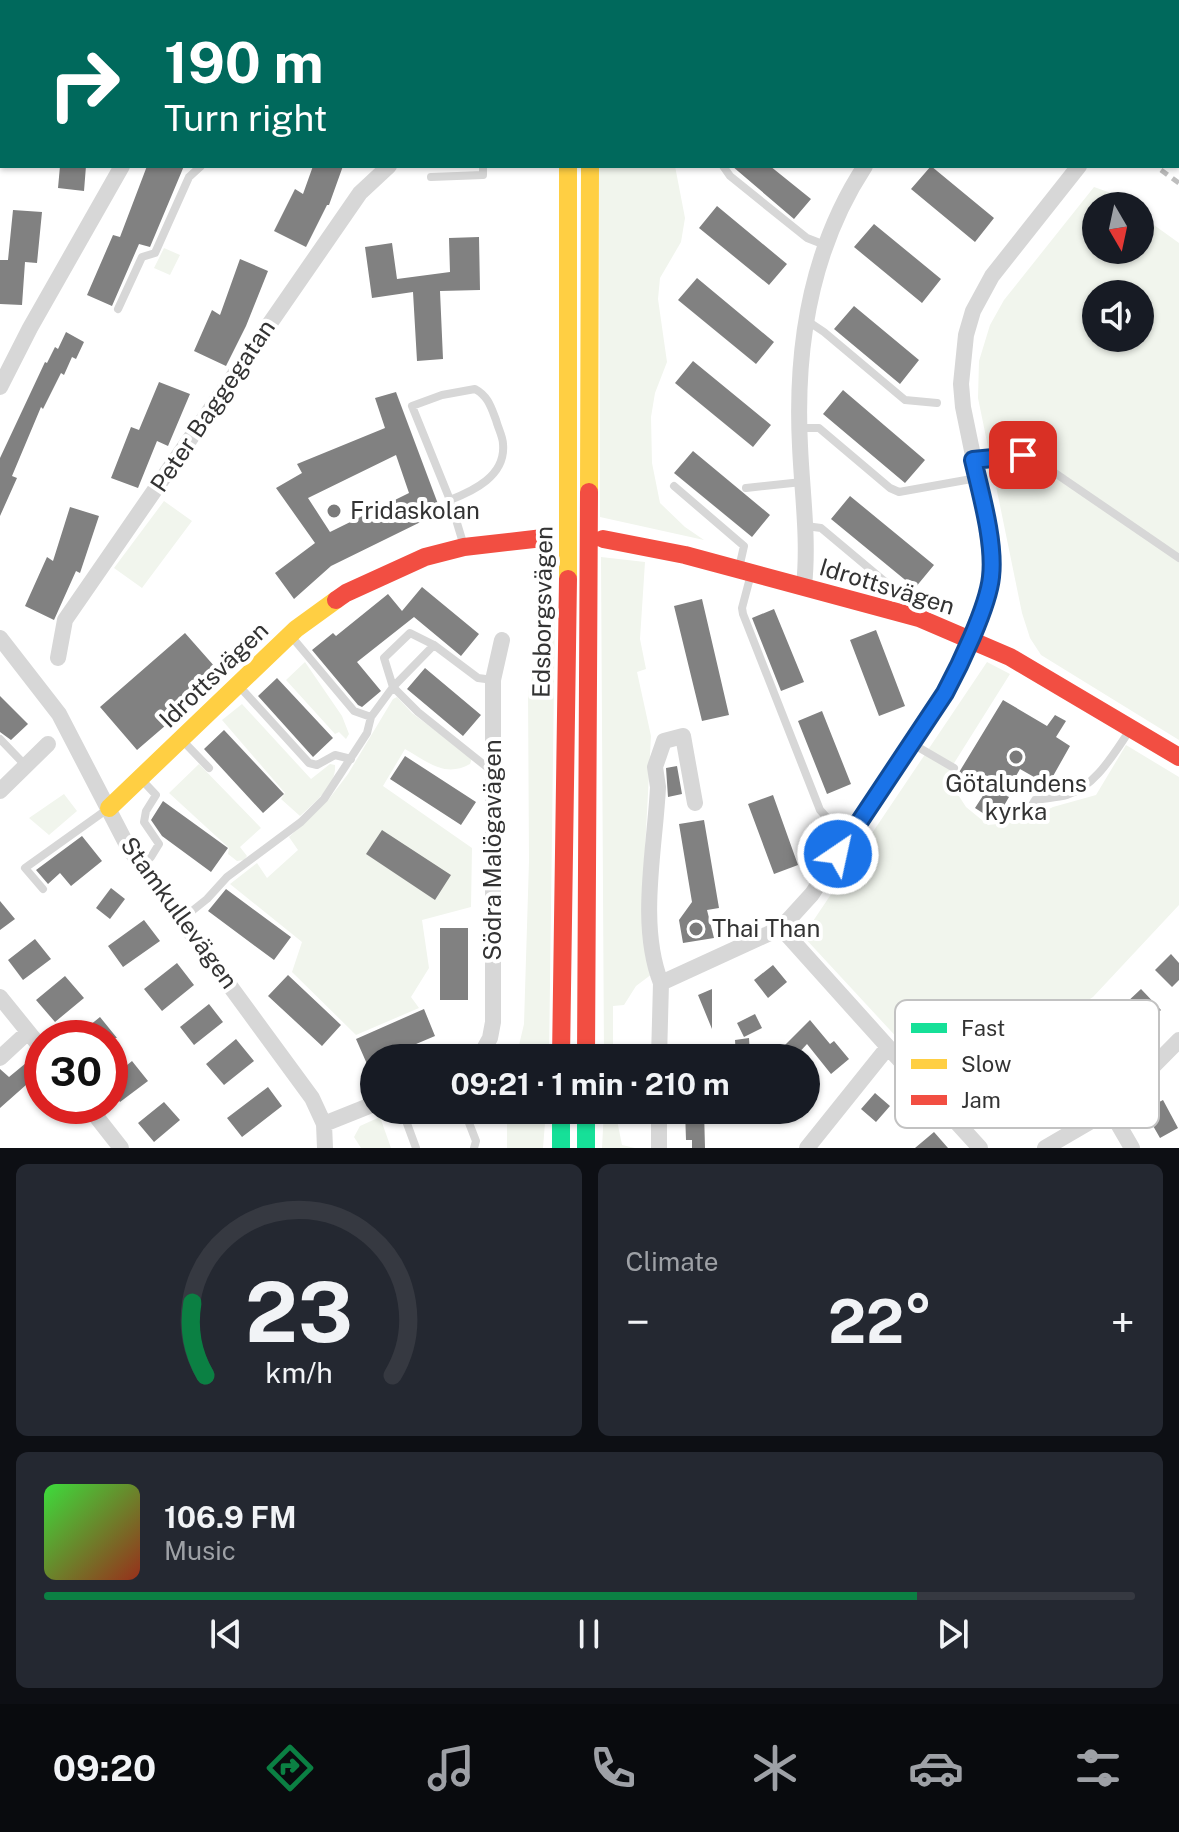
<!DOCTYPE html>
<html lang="en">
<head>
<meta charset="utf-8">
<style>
  body { margin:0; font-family:"Public Sans",sans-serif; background:#242831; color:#f1f3f6; height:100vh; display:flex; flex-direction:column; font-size:30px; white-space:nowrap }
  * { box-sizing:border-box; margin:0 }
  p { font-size:26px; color:#9ea1a6 }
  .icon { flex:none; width:44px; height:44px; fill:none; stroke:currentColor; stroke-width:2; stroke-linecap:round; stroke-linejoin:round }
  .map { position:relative; height:1148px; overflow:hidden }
  .drawer { display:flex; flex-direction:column; gap:16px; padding:16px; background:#0d0f14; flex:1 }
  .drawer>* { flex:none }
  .banner { position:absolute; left:0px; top:0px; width:1180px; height:168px; box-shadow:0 2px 6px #0004; background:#00695c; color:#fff; overflow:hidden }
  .needle { width:52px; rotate:171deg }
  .controls { position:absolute; left:1082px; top:192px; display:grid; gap:16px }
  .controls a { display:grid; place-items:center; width:72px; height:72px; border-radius:50%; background:#171b24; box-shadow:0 2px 6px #0004; font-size:40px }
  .speed { position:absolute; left:24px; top:1020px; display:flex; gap:16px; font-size:40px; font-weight:700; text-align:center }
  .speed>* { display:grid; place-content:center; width:104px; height:104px; border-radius:50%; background:#171b24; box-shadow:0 2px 6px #0004; line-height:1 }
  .speed .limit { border:12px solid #d22; background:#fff; color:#111 }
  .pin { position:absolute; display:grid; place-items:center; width:68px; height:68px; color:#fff; margin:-34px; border-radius:16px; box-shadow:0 4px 12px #0006 }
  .me { position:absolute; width:88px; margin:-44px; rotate:34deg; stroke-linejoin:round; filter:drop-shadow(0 0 6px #0008) }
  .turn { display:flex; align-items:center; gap:28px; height:168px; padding:0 32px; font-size:36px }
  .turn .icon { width:104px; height:104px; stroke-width:2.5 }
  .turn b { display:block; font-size:56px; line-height:68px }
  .big { font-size:60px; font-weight:700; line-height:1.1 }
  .drawer .tile { flex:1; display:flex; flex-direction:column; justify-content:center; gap:12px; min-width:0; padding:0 28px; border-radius:12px; background:#242831 }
  .drawer .dial { align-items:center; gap:0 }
  .dial svg { height:208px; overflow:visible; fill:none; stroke:#363941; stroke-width:7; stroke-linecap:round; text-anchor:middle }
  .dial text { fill:#f1f3f6; stroke:none }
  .song { display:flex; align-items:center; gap:24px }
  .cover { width:96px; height:96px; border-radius:12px; background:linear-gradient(135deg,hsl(120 70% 55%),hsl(10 70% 35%)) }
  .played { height:8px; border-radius:4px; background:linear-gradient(90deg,#0b8043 80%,#363941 80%) }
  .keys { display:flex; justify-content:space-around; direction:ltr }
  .heat { display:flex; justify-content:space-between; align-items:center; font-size:44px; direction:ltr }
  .drawer .tiles { flex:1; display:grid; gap:16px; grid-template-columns:1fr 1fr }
  .tile:last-child { grid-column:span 2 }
  .trip { position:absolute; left:360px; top:1044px; width:460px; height:80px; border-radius:40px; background:#171b24; box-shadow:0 2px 6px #0004; font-weight:700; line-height:80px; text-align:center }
  .tab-bar { display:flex; height:128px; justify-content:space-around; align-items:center; background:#090b0e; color:#9ea1a6 }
  .tab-bar .icon { width:56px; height:56px }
  .tab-bar .on { color:#0b8043 }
  .tab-bar b { font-size:36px; color:#f1f3f6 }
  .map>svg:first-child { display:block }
  .green { fill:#f1f5ed; fill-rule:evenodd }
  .building { fill:#818181; fill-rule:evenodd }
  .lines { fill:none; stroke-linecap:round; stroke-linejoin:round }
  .lane { stroke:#d7d7d7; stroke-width:8 }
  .street { stroke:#d7d7d7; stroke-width:16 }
  .fast { stroke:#16e098; stroke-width:18 }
  .slow { stroke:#ffcf43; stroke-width:18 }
  .jam { stroke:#f24e42; stroke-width:18 }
  .rail { stroke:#bebebe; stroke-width:5; stroke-dasharray:8 6; stroke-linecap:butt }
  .route-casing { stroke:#114b97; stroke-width:20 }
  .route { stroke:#1a73e8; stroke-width:14 }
  .poi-dot { fill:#7a7a7a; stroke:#fff; stroke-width:3 }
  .labels { text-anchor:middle; stroke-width:8; stroke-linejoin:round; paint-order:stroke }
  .street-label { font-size:24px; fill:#333; stroke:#fff }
  .poi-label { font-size:24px; fill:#333; stroke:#fff; text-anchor:start }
  .key { fill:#fff; stroke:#c2c2c2; stroke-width:2 }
  .key-label { font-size:22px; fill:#333 }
</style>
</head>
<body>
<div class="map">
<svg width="1179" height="1148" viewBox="0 0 1179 1148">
  <rect width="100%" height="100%" fill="#fff"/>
  <path class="green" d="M 599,166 L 675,166 L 685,218 L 681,242 L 660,278 L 658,299 L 667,362 L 655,393 L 651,417 L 652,463 L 660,503 L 685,527 L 704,540 L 600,517 Z
    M 1094,187 L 1111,193 L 1128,206 L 1096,206 L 1096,250 L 1140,250 L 1140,215 L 1179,243 L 1179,740 L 1041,655 L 1030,638 L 1022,613 L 978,398 L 979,361 L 990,325 L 1004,300 ZM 1096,294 L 1140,294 L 1140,338 L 1096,338 Z
    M 164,248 L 180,255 L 170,275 L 154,268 Z
    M 164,501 L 192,521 L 142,588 L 114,568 Z
    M 601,557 L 645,562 L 640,639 L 646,669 L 637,672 L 651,736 L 642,907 L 652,974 L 636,986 L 624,1005 L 613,1006 L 613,1058 L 604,1058 Z
    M 555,606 L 549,1058 L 516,1058 L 524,1024 L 529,861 L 528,691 Z
    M 305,662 L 342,716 L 349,734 L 346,739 L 339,732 L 335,734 L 286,680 Z
    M 987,662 L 1010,674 L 946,776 L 966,807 L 988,825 L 1025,821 L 1053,807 L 1096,795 L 1126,745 L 1179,777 L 1179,905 L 1093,997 L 1040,1031 L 951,1096 L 803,936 Z
    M 397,697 L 412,713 L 472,758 L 470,764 C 445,778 428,762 405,749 L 383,786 L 472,848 L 471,907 L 422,920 L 429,968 L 411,997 L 419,1008 L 356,1035 L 292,972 L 302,942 L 230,884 L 257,863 L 267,878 L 298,850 L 289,837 L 329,799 L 348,774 L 393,699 Z
    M 242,704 L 311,779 L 330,764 L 335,765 C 337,785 314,803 300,816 L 281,799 L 285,793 L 222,720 Z
    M 199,764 L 261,828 L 240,847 L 247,856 L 244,860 L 237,861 L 228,854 L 229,848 L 169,793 Z
    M 64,794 L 77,811 L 49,835 L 29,818 Z
    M 507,1110 L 546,1110 L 543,1148 L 507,1148 Z
    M 604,1110 L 615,1110 L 622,1145 L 635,1148 L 602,1148 Z
    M 380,1117 L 391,1148 L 361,1148 L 354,1137 L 360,1126 Z"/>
  <path class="building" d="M 60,166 L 86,166 L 84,191 L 58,188 Z
    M 147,166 L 184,166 L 150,247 L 139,244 L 112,306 L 87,295 L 113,235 L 120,237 Z
    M 313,166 L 343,166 L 329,205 L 327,205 L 306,247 L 274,231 L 295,189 L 303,194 Z
    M 732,166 L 770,166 L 811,199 L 794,219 Z
    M 931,166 L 994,218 L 975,242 L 911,189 Z
    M 717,206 L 787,264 L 769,285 L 699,228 Z
    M 13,210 L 42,212 L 37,263 L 25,262 L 22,305 L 0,304 L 0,260 L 8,260 Z
    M 874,224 L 941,279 L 922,303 L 854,247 Z
    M 479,237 L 480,290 L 440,291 L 443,359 L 417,361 L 413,292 L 372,298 L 365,247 L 392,243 L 397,279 L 450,272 L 449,238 Z
    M 240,259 L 268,271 L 246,326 L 226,366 L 194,351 L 212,310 L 220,315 Z
    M 697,278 L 774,342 L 756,364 L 678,300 Z
    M 854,306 L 919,360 L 900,384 L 834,329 Z
    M 66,332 L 84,342 L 76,359 L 72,357 L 64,375 L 61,373 L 43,409 L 41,407 L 12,476 L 17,478 L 0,516 L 0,458 L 45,362 L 47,363 L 55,347 L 58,349 Z
    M 693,361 L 771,425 L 753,447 L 675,383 Z
    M 159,382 L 190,394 L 168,446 L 157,441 L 138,488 L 111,478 L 131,427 L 139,430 Z
    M 843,390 L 925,460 L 905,483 L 823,414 Z
    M 396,392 L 441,512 L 331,566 L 294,599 L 275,573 L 315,543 L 276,488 L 302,473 L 297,464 L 385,428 L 375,398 ZM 396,455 L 409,493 L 330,532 L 308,498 Z
    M 693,451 L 770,515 L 752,537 L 674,473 Z
    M 850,496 L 934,565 L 915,588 L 831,519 Z
    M 70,507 L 99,516 L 80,573 L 76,571 L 54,620 L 25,606 L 47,557 L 53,561 Z
    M 422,587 L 479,634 L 461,656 L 414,617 L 357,662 L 381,691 L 362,707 L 358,705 L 312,650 L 333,633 L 336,636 L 388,594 L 402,611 Z
    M 702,599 L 729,715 L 702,721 L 674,606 Z
    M 774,609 L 804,682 L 781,691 L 752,618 Z
    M 876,630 L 905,706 L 879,716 L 850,640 Z
    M 185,633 L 223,676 L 137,750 L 100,707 Z
    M 425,668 L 481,715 L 463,736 L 407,689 Z
    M 277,678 L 333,738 L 313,757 L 258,696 Z
    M 0,696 L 28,724 L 11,740 L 0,732 Z
    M 1003,700 L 1047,726 L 1055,715 L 1066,721 L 1056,737 L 1070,746 L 1048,785 L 1020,769 L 1005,795 L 1009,797 L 995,821 L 975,808 L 986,791 L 958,774 Z
    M 822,711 L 851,784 L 827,794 L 798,721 Z
    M 224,730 L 284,794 L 263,813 L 204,749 Z
    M 405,756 L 476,802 L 461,825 L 390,779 Z
    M 677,766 L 682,794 L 668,797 L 666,768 Z
    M 773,795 L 798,865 L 774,874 L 748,804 Z
    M 163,801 L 228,848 L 211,872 L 162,836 L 151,820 Z
    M 704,820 L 719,908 L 707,910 L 714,938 L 683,943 L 679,920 L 692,902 L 679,824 Z
    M 382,830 L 451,875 L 435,900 L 366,854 Z
    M 82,836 L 102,861 L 71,886 L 60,873 L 48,884 L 36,870 Z
    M 111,888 L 125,899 L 110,919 L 96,908 Z
    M 226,889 L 291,937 L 274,960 L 208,911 Z
    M 0,901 L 15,919 L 0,930 Z
    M 144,920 L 160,941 L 123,967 L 108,946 Z
    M 440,928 L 468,928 L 468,1000 L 440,1000 Z
    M 35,939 L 51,959 L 23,980 L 8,960 Z
    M 1171,954 L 1179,963 L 1179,980 L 1172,987 L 1155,970 Z
    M 177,963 L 194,985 L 162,1011 L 144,989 Z
    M 773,965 L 787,982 L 768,998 L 754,980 Z
    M 288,975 L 341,1025 L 322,1046 L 268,996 Z
    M 65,976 L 84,998 L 55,1022 L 36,1000 Z
    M 712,989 L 712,1029 L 698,995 Z
    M 1141,989 L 1161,1010 L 1150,1020 L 1144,1014 L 1139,1019 L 1125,1004 Z
    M 209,1004 L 223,1022 L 194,1045 L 180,1027 Z
    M 424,1009 L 435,1036 L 383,1058 L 374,1058 L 374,1080 L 356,1039 Z
    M 755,1014 L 762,1028 L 744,1037 L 737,1023 Z
    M 100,1017 L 117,1038 L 74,1038 Z
    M 810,1020 L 830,1044 L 834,1041 L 849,1059 L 831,1074 L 807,1044 L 795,1057 L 783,1047 Z
    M 749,1038 L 750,1055 L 736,1056 L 735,1040 Z
    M 236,1039 L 254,1061 L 224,1085 L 206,1064 Z
    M 132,1061 L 148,1081 L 120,1102 L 110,1089 L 110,1079 Z
    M 26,1063 L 35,1077 L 0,1108 L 0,1069 L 9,1077 Z
    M 268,1087 L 282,1106 L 242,1137 L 227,1118 Z
    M 875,1093 L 890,1106 L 876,1122 L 861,1109 Z
    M 1163,1100 L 1178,1128 L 1160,1138 L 1144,1110 Z
    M 164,1102 L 180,1120 L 154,1142 L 138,1123 Z
    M 685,1110 L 704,1110 L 705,1148 L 692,1148 L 692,1140 L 686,1140 Z
    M 934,1132 L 948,1148 L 915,1148 Z"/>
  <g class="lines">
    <path class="lane" d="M 306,0 L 311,2
      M 712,0 L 714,2
      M 798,0 L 801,2
      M 0,112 L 2,111
      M 723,166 L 730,176 L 807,238 L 825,245
      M 431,177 L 483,175 L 483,166
      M 118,309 L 142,257 L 155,253 L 189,177 L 201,166
      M 806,320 L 824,332 L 905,400 L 937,403
      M 799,428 L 819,428 L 890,488 L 899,492 L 977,478
      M 973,460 L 1023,455 L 1036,460 L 1179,558
      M 674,486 L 744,546 L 739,568
      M 746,488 L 802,482
      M 450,500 C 473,491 506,476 503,444 C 503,437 498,428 496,420 C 491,407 488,396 475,389 L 442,395 L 412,406 L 450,500 L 464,546
      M 806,526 L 821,528 L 901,595 L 904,604 L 901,612
      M 751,574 L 742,608 L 743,614 L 820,810 L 829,820 L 850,834
      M 291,636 L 354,711 L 371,717
      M 434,645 L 393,687 L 418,712 L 488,768 L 494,768
      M 239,686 L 309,763 L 317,765 L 335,755 L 351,759
      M 0,739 L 26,766
      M 182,740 L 209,768
      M 911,743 L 954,768
      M 140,778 L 156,795 L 146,811 L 144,822 L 159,844 L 151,857 L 142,865
      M 1025,816 L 1035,800 C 1045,798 1057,798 1067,795 C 1096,786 1114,753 1130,730
      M 43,889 L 25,868 L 109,808
      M 182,919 L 207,899 L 227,877 L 301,822 L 324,799 L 367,733 L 371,717 L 393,687 L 384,658 L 410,633 L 434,645 L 478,678 L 493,680
      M 402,1110 L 416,1148
      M 464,1110 L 476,1141 L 474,1148"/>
    <path class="street" d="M 95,0 L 100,2
      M 203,2 L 204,0
      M 1178,51 L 1179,50
      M 0,387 L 30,328 L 122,166
      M 804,586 C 809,539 802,493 800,446 C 795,348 810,250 865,166
      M 0,638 L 59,714 L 128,847 L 312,1098 L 324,1124 L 325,1148
      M 58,658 L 65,620 L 360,193 L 389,166
      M 0,791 L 48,744
      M 781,928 L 888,1047 L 807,1148
      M 661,983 C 638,925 655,849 658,787 L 655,767 L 664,741 L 683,736 L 695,803
      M 0,997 L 42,1049
      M 888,1047 L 980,1148
      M 0,1058 L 28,1032
      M 479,1058 L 490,1038 L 493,1022 L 493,680 L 502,640
      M 659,1058 L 661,983 L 781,928 L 812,894 L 958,669 L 984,602 L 992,573 L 984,509 L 963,407 L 961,384 L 966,335 L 973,311 L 992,276 L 1079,166
      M 88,1106 L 121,1148
      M 659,1110 L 659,1148
      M 1110,1110 L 1132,1148
      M 324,1124 L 374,1104
      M 1045,1148 L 1110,1110 L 1179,1040"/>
    <path class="fast" d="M 561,1110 L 561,1148
      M 586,1110 L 586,1148"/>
    <path class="slow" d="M 568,0 L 568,2
      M 589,492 L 590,166
      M 568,579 L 568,166
      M 109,808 L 296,629 L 336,600"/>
    <path class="jam" d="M 590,0 L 590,2
      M 603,539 L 685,555 L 919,618 L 1010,657 L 1179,757
      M 336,600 L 346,593 L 425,557 L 464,547 L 543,538
      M 561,1058 L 568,579
      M 586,1058 L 589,492"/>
    <path class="rail" d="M 965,0 L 968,2
      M 1178,144 L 1179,144
      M 1161,170 L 1179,183"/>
  </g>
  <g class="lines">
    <g class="route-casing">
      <path id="route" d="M 838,854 L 945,693 C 959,667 988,607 991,577 C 995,543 981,494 973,460 L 1023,455"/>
    </g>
    <use href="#route" class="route"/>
  </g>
  <g class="poi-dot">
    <circle cx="334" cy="511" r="8"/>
    <circle cx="1016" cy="757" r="8"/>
    <circle cx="696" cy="929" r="8"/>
  </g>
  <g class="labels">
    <g class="street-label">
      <text transform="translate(213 406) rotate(-56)" y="8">Peter Baggegatan</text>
      <text transform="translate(887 587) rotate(17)" y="8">Idrottsvägen</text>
      <text transform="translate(543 612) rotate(-89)" y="8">Edsborgsvägen</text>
      <text transform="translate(214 675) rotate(-44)" y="8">Idrottsvägen</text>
      <text transform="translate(493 850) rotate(-90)" y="8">Södra Malögavägen</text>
      <text transform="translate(179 913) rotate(54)" y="8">Stamkullevägen</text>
    </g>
    <g class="poi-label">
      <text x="350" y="519">Fridaskolan</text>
      <text x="1016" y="792" text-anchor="middle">Götalundens<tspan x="1016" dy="28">kyrka</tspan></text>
      <text x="712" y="937">Thai Than</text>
    </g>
  </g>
  <rect x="895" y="1000" width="264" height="128" rx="12" class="key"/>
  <rect x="911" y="1023" width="36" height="10" fill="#16e098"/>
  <rect x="911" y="1059" width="36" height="10" fill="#ffcf43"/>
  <rect x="911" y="1095" width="36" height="10" fill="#f24e42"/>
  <g class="key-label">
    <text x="961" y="1036">Fast</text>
    <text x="961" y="1072">Slow</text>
    <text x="961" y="1108">Jam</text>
  </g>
</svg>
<div class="controls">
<a><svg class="needle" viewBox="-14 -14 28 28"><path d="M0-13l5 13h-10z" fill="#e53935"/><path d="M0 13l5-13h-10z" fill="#9ea1a6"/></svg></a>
<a><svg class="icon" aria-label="sound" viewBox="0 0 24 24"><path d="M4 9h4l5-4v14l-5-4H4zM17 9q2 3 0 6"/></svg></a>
</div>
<div class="speed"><div class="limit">30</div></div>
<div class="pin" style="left:1023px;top:455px;background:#d93025"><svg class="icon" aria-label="arrive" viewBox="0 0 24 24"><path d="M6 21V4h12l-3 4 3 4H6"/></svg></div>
<svg class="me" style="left:838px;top:854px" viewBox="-20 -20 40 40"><circle r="17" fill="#1a73e8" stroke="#fff" stroke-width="3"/><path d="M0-11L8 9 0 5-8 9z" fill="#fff"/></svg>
<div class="trip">09:21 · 1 min · 210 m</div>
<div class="banner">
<div class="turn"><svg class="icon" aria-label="right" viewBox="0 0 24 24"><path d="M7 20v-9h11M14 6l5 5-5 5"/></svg><div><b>190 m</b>Turn right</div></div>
</div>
</div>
<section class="drawer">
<div class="tiles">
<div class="tile dial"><svg viewBox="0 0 100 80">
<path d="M14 69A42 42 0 1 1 86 69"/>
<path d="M14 69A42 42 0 0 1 9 41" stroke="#0b8043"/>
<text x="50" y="56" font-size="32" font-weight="700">23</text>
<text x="50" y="72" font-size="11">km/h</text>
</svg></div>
<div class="tile"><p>Climate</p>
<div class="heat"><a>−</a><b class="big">22°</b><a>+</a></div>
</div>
<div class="tile">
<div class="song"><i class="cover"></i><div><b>106.9 FM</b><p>Music</p></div></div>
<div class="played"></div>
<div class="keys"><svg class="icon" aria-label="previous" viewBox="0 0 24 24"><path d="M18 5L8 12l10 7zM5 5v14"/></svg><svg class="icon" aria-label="pause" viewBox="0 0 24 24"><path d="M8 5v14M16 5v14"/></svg><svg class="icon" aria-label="next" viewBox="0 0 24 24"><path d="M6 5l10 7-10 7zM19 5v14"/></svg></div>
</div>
</div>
</section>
<nav class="tab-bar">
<b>09:20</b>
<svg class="icon on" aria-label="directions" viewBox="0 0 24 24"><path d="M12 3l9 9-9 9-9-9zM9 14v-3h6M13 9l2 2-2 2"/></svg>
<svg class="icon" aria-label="music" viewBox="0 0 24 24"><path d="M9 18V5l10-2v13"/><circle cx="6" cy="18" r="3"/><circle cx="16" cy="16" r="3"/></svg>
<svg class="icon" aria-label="phone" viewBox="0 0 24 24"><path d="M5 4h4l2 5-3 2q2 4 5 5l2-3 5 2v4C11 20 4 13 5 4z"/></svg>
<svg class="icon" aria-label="climate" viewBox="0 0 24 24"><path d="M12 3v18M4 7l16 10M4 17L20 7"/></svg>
<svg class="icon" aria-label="car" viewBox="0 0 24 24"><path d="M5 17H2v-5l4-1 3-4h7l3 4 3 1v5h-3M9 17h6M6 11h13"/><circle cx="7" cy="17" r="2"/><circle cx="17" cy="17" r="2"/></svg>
<svg class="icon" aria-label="filters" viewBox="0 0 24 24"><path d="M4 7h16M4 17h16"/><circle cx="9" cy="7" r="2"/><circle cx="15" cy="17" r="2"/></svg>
</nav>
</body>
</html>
